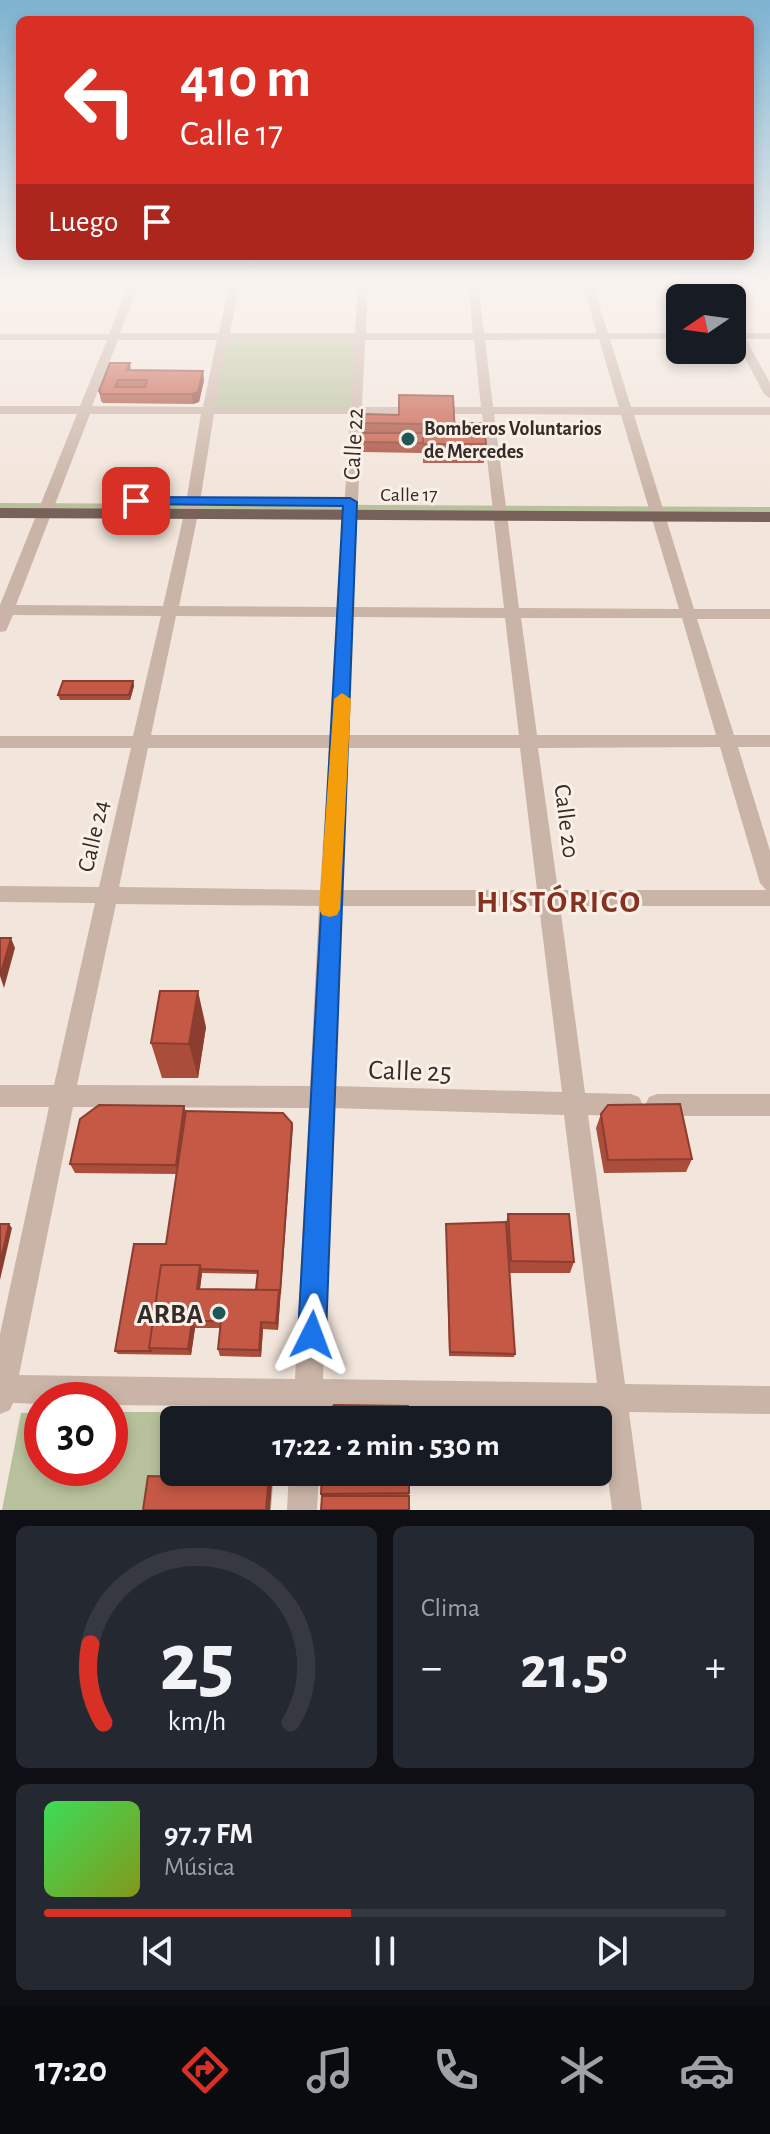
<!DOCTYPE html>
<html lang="es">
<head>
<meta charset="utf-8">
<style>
  body { margin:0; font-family:"Alegreya Sans",sans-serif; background:#242831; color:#f1f3f6; height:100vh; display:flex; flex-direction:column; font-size:30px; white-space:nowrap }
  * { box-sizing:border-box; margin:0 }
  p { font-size:26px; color:#9ea1a6 }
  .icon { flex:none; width:44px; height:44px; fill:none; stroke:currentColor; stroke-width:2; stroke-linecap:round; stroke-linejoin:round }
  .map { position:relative; height:1510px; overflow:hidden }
  .details { display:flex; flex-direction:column; gap:16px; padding:16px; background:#0d0f14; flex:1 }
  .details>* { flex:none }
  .top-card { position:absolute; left:16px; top:16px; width:738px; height:244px; border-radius:12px; box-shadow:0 4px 12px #0003; background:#d93025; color:#fff; overflow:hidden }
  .needle { width:52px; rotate:257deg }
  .fabs { position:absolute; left:666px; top:284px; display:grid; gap:16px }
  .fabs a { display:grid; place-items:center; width:80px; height:80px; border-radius:12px; background:#171b24; box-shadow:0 4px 12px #0003; font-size:40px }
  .speed { position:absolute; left:24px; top:1382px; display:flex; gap:16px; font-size:40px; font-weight:700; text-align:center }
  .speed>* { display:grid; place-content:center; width:104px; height:104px; border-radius:50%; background:#171b24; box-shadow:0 4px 12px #0003; line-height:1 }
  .speed .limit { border:12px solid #d22; background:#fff; color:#111 }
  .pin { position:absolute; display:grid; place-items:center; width:68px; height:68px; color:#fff; margin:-34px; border-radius:16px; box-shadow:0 4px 12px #0006 }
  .me { position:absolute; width:88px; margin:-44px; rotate:3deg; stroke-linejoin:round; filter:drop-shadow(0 0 6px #0008) }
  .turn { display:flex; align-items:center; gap:28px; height:168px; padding:0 32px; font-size:36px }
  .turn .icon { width:104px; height:104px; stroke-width:2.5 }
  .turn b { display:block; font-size:56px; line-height:68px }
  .then { display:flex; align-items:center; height:76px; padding:0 32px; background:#0003; gap:16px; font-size:30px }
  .big { font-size:60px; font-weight:700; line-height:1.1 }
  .details .tile { flex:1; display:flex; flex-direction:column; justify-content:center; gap:12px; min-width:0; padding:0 28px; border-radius:12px; background:#242831 }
  .details .dial { align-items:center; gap:0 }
  .dial svg { height:208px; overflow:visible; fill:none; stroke:#363941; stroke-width:7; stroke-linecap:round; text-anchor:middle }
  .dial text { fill:#f1f3f6; stroke:none }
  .song { display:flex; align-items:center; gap:24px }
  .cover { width:96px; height:96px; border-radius:12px; background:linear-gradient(135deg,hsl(130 70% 55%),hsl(70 70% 35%)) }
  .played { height:8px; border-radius:4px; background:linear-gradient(90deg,#d93025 45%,#363941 45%) }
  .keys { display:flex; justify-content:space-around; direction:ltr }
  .heat { display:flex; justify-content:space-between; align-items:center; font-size:44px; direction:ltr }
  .details .tiles { flex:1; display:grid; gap:16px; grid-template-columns:1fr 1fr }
  .tile:last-child { grid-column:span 2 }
  .trip { position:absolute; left:160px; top:1406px; width:452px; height:80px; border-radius:12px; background:#171b24; box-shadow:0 4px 12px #0003; font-weight:700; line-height:80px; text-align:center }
  .tab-bar { display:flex; height:128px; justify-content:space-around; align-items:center; background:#090b0e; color:#9ea1a6 }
  .tab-bar .icon { width:56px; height:56px }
  .tab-bar .on { color:#d93025 }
  .tab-bar b { font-size:36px; color:#f1f3f6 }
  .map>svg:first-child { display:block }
  .green { fill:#b7c19b }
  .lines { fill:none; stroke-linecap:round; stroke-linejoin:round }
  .minor { fill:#cab4a7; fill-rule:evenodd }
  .major { fill:#786159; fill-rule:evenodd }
  .wall { fill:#aa4d3b; fill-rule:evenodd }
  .shaded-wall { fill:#8b3e30 }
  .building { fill:#c65945; stroke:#8b3e30; stroke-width:2; fill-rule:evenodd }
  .route { fill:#1a73e8; stroke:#114b97; stroke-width:2 }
  .slow { fill:#f59e0b }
  .poi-dot { fill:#1d5857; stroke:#f9f0e7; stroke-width:3 }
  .labels { text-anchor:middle; stroke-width:6; stroke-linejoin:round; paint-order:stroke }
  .far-poi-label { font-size:20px; font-weight:bold; fill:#362b28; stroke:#f9f0e7; text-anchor:start }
  .far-street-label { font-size:20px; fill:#362b28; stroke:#f9f0e7 }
  .street-label { font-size:24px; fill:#362b28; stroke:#f9f0e7 }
  .near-street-label { font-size:28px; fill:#362b28; stroke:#f9f0e7 }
  .near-poi-label { font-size:28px; font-weight:bold; fill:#362b28; stroke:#f9f0e7; text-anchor:end }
  .district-label { font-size:32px; font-weight:bold; letter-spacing:2px; fill:#853020; stroke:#f9f0e7 }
</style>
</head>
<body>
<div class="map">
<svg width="770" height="1510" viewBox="0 0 770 1510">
  <rect width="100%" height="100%" fill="#f2e5db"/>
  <path class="green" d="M 361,335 L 354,410 L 208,410 L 224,336 Z
    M 0,503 L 770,507 L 770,514 L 0,513 Z
    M 110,1412 L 278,1412 L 278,1420 L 174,1420 L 174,1472 L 274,1472 L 271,1510 L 2,1510 L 21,1413 L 42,1413 L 42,1468 L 110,1468 Z"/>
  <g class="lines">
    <path class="minor" d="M 0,282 L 10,282 L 0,294 Z
      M 130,282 L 140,282 L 120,333 L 219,333 L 230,282 L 240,282 L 230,333 L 355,333 L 358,282 L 368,282 L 366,333 L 473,333 L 468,282 L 478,282 L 484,333 L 597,333 L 582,282 L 592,282 L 608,333 L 680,333 L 680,339 L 610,339 L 631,407 L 770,407 L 770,415 L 634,415 L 694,609 L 770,609 L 770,619 L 697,619 L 734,735 L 770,735 L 770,747 L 738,747 L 770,851 L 770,906 L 560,906 L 585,1093 L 631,1094 L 639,1097 L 643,1105 L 639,1113 L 631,1116 L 588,1115 L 625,1384 L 770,1386 L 770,1414 L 629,1412 L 642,1510 L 612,1510 L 600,1412 L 322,1408 L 321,1420 L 293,1420 L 293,1407 L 110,1405 L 110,1400 L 42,1400 L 42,1404 L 13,1403 L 10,1410 L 0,1414 L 0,1334 L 49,1107 L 0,1107 L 0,1085 L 54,1085 L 95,903 L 0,902 L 0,886 L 99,887 L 131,748 L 0,748 L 0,736 L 133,736 L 161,616 L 13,615 L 6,631 L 0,632 L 0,605 L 77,414 L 0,414 L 0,406 L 80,406 L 107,340 L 0,340 L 0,334 L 109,334 ZM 599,339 L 619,407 L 493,407 L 485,340 ZM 118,340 L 217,340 L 203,407 L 92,406 ZM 228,340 L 354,340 L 350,407 L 215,407 ZM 365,340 L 474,340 L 481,407 L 362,407 ZM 90,414 L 201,414 L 184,514 L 163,606 L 16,605 ZM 214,414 L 350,414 L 338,607 L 179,606 L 198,514 ZM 362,414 L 482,414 L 504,608 L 353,607 ZM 494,414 L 621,415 L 679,609 L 519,608 ZM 176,616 L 337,617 L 330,735 L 151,735 ZM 353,617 L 505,618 L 519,735 L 348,735 ZM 521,618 L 682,618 L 716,735 L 537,735 ZM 720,747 L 760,883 L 766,890 L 558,890 L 538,748 ZM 148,748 L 329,748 L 320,890 L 119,887 ZM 347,748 L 520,748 L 537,890 L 341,890 ZM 116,904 L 319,906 L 310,1086 L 77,1085 ZM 340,906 L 539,906 L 562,1092 L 333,1086 ZM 73,1107 L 309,1108 L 295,1379 L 19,1375 ZM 333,1108 L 564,1115 L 597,1383 L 323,1379 Z
      M 705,282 L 715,282 L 724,298 L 714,298 Z
      M 732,320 L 736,321 L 743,333 L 770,333 L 770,339 L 746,339 L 770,383 L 770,398 L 764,394 L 735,339 L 732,339 Z
      M 657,1094 L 770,1094 L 770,1116 L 657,1116 L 649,1113 L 645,1105 L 649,1097 Z
      M 289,1472 L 319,1472 L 317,1510 L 287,1510 Z"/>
    <path class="major" d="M 0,508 L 770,512 L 770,522 L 0,518 Z"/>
  </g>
  <path class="wall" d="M 130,363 L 131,370 L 204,380 L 199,402 L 193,404 L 103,403 L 101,401 L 99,391 Z
    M 364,414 L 454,423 L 482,432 L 482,435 L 486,444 L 484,463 L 423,463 L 423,453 L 363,452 Z
    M 133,681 L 134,686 L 130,700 L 60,700 L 58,695 Z
    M 206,1027 L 198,1078 L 162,1078 L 151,1043 Z
    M 186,1111 L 292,1123 L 278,1330 L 263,1329 L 261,1357 L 220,1356 L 218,1349 L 220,1328 L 195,1328 L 191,1355 L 118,1354 L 115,1351 L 166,1244 L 176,1174 L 75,1173 L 70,1164 ZM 202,1273 L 258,1274 L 256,1290 L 200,1289 Z
    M 601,1114 L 692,1159 L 686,1172 L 604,1173 L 596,1128 Z
    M 508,1214 L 574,1262 L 570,1273 L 509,1273 L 515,1354 L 514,1357 L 449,1356 L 446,1228 L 506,1223 Z
    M 409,1472 L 409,1510 L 322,1496 L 321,1494 Z"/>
  <path class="shaded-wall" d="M 203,371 L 204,380 L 199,402 L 193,404 L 192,394 Z
    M 133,681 L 134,686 L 130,700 L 129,695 Z
    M 11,938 L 15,948 L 4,988 L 0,976 Z
    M 198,991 L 206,1027 L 198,1078 L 189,1044 Z
    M 184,1106 L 187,1115 L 179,1174 L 176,1165 Z
    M 292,1123 L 293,1127 L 278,1330 L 276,1323 Z
    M 9,1224 L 12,1228 L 0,1280 L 0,1264 Z
    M 200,1265 L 202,1273 L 199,1296 L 197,1289 Z
    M 192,1321 L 195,1328 L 191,1355 L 188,1349 Z
    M 261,1322 L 263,1329 L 261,1357 L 259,1350 Z
    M 269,1472 L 273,1472 L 270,1510 L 266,1510 Z"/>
  <path class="building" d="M 110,363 L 130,363 L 127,370 L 203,371 L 198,392 L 192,394 L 101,394 L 99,391 ZM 118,380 L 147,380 L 145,387 L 115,387 Z
    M 399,395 L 453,396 L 455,434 L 485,435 L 486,444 L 423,444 L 423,424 L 363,423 L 364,414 L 399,415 Z
    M 454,423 L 481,423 L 482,432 L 455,431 Z
    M 363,433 L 423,433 L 423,443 L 363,442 Z
    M 63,681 L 133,681 L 129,695 L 58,695 Z
    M 0,938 L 11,938 L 0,976 Z
    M 160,991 L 198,991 L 189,1044 L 151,1043 Z
    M 680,1104 L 692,1159 L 608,1160 L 601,1114 L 608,1105 Z
    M 99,1105 L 184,1106 L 176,1165 L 70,1164 L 80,1119 Z
    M 186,1111 L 283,1113 L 292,1123 L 280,1294 L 279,1290 L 256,1290 L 258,1271 L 201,1269 L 200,1265 L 161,1265 L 149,1348 L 151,1351 L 115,1351 L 134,1244 L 166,1244 Z
    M 508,1214 L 569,1214 L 574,1262 L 511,1261 Z
    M 506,1222 L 515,1354 L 450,1352 L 446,1224 Z
    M 0,1224 L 9,1224 L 0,1264 Z
    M 161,1265 L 200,1265 L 197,1289 L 279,1290 L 276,1323 L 261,1322 L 259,1350 L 218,1349 L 221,1321 L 192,1321 L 188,1349 L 149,1348 Z
    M 334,1405 L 408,1406 L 408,1420 L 324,1420 L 324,1418 Z
    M 192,1472 L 269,1472 L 266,1510 L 143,1510 L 148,1476 L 191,1477 Z
    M 322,1472 L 409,1472 L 409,1493 L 321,1494 Z
    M 322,1496 L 409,1496 L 409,1510 L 321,1510 Z"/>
  <linearGradient id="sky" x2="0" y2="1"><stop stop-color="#7cb2d0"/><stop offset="0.57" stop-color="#f9f3ef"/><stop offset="1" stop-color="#f9f3ef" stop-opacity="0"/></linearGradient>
  <rect width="770" height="494" fill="url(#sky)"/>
  <path class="route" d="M 136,497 L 350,498 L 357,502 L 326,1335 L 321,1345 L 312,1349 L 302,1345 L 298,1335 L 343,506 L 131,504 L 131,498 Z"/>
  <path class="slow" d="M 342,693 L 351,699 L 340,909 L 337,915 L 330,917 L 322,915 L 319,909 L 334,699 Z"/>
  <g class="poi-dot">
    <circle cx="408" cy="439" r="8"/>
    <circle cx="219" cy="1313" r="8"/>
  </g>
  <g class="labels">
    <g class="far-poi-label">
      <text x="424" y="435">Bomberos Voluntarios<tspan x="424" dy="23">de Mercedes</tspan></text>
    </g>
    <g class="far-street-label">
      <text x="409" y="501">Calle 17</text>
    </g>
    <g class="street-label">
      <text transform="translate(353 444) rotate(-87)" y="8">Calle 22</text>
      <text transform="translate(567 821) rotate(83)" y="8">Calle 20</text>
      <text transform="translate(93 836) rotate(-77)" y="8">Calle 24</text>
    </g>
    <g class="near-street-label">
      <text transform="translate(410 1070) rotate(2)" y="10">Calle 25</text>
    </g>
    <g class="near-poi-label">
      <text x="203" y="1323">ARBA</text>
    </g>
    <g class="district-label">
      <text x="559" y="912">HISTÓRICO</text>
    </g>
  </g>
</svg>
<div class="fabs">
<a><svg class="needle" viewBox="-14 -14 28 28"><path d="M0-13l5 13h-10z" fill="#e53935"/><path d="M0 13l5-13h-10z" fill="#9ea1a6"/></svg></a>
</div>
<div class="speed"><div class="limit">30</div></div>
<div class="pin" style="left:136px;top:501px;background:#d93025"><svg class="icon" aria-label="arrive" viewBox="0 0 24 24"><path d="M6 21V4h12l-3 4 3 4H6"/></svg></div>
<svg class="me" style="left:312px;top:1335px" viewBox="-20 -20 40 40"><path d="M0-17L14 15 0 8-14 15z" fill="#1a73e8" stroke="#fff" stroke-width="4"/></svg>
<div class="trip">17:22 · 2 min · 530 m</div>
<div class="top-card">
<div class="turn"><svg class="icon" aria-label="left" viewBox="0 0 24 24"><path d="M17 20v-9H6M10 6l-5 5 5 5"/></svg><div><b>410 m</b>Calle 17</div></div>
<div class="then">Luego<svg class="icon" aria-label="arrive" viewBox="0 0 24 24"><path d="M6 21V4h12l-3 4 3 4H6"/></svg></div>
</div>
</div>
<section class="details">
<div class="tiles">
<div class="tile dial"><svg viewBox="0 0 100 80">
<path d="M14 69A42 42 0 1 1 86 69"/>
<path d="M14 69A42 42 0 0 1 9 39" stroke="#d93025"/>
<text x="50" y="56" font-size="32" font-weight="700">25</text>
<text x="50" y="72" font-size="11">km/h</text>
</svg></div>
<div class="tile"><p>Clima</p>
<div class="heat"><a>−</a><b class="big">21.5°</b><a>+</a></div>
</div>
<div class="tile">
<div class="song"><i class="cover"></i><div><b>97.7 FM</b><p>Música</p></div></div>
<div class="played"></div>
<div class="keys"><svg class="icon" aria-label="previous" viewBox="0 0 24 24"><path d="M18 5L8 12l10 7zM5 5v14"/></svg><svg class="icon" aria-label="pause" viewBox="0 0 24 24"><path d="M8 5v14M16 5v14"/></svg><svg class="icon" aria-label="next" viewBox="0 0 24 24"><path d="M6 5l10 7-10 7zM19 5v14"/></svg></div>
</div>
</div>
</section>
<nav class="tab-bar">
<b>17:20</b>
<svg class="icon on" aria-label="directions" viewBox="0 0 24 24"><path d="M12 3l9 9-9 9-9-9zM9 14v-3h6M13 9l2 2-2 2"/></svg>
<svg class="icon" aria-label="music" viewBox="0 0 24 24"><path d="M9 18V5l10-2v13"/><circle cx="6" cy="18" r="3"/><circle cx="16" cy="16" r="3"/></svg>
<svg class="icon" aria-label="phone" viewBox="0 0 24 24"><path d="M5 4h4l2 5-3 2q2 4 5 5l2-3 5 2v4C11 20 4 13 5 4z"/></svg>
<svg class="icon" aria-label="climate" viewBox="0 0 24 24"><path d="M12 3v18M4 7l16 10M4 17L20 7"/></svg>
<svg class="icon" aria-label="car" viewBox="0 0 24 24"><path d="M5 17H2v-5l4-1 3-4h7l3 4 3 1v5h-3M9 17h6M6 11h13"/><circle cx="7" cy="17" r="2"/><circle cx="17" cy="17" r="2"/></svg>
</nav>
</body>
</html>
